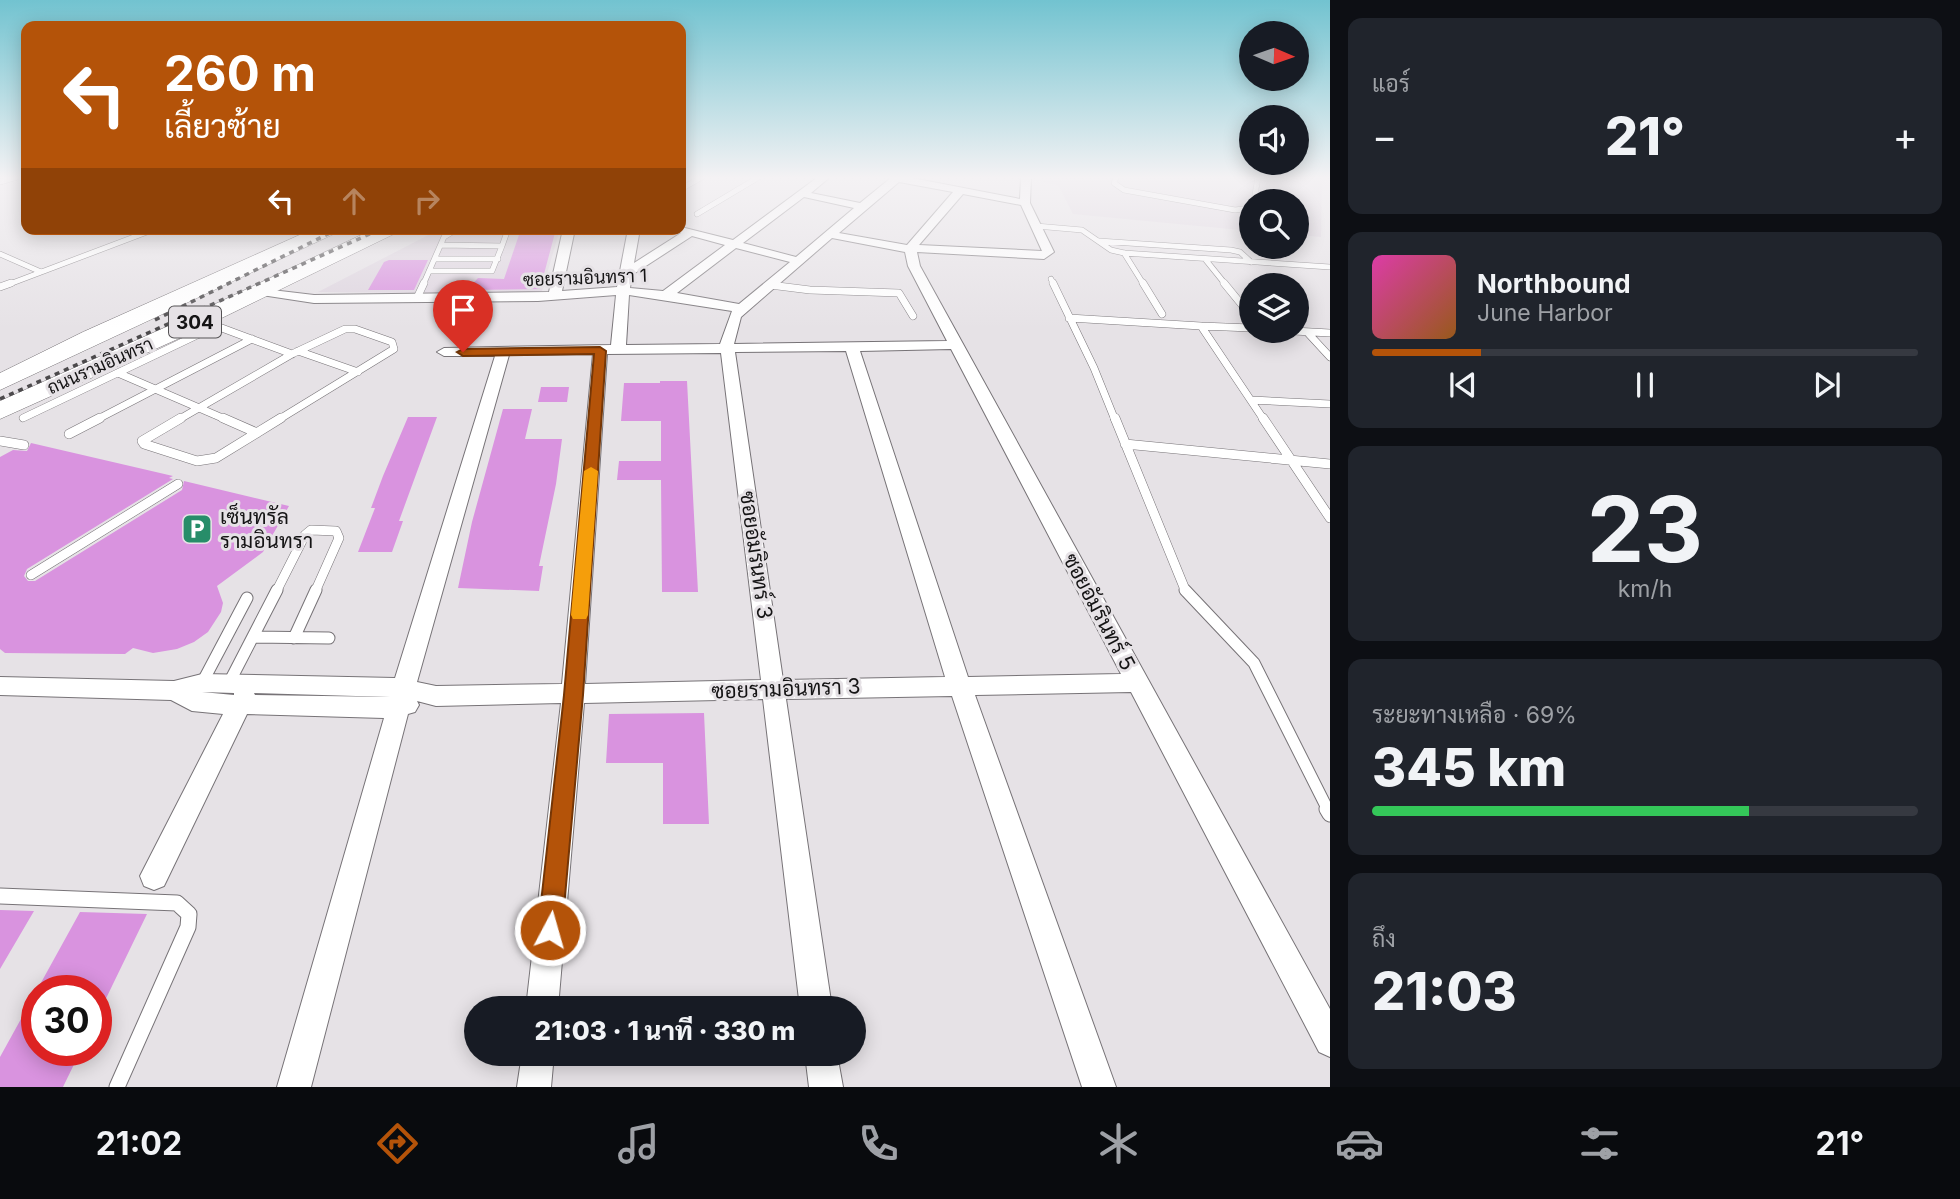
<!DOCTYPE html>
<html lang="th">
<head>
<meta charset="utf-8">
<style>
  body { margin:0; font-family:Inter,Sarabun,sans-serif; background:#20242c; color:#f1f3f6; height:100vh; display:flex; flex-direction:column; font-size:26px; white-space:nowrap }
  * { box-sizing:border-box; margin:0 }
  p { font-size:23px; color:#9ea1a6 }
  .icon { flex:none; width:38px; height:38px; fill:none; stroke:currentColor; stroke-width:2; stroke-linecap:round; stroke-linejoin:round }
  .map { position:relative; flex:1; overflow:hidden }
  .sheet { display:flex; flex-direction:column; gap:18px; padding:18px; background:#0d0f14; width:630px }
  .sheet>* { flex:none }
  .banner { position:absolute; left:21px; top:21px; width:665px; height:214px; border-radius:14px; box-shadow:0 4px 18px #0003; background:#b45309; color:#fff; overflow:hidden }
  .needle { width:46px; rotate:92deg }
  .buttons { position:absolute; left:1239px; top:21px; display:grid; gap:14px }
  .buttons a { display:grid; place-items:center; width:70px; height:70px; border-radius:50%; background:#171b24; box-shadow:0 4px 18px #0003; font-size:35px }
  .speed { position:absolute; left:21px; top:975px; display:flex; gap:14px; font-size:35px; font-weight:700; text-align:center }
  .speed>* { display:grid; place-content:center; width:91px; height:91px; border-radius:50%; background:#171b24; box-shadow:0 4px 18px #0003; line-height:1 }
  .speed .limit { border:10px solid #d22; background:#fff; color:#111 }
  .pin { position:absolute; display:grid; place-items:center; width:60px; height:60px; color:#fff; margin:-72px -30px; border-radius:50% 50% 50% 0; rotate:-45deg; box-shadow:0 0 7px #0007 }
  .pin .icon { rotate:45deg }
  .me { position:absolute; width:77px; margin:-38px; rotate:6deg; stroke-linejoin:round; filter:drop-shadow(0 0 5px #0008) }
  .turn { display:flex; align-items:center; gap:24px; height:147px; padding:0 28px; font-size:32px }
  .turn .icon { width:91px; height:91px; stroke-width:2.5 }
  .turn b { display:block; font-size:49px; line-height:60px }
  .lanes { display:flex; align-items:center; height:66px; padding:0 28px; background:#0003; justify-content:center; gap:35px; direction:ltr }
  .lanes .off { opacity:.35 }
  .big { font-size:52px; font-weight:800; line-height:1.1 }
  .sheet .card { flex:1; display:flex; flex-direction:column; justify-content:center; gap:10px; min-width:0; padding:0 24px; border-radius:14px; background:#20242c }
  .sheet .dial { align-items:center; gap:0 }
  .dial b { font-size:91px; line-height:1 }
  .song { display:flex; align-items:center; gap:21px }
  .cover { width:84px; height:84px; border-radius:10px; background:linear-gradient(135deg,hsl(320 70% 55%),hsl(30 70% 35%)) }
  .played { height:7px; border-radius:4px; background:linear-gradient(90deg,#b45309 20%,#363941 20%) }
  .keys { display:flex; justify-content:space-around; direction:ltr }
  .heat { display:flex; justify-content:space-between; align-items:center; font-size:38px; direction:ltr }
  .charge { height:10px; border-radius:5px; background:linear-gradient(90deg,#34c759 69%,#363941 0) }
  .trip { position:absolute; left:464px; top:996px; width:402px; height:70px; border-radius:35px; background:#171b24; box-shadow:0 4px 18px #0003; font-weight:800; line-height:70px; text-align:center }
  .dock { display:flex; height:112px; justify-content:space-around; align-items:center; background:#090b0e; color:#9ea1a6 }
  .dock .icon { width:49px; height:49px }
  .dock .selected { color:#b45309 }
  .dock b { font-size:32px; color:#f1f3f6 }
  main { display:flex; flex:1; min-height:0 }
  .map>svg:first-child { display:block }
  .built { fill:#ded5df }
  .building { fill:#d993df }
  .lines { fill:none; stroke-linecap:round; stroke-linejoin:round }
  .service-far4-casing { stroke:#777377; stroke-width:6 }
  .service-far3-casing { stroke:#777377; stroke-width:8 }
  .service-far2-casing { stroke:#777377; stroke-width:10 }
  .service-far1-casing { stroke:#777377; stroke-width:13 }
  .service-casing { stroke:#777377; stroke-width:17 }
  .minor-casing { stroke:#777377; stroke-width:2 }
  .primary-casing { stroke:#777377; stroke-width:1 }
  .service-far4 { stroke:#fff; stroke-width:5 }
  .service-far3 { stroke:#fff; stroke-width:7 }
  .service-far2 { stroke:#fff; stroke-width:9 }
  .service-far1 { stroke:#fff; stroke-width:11 }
  .service { stroke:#fff; stroke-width:15 }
  .minor { fill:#fff; fill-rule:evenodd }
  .primary { fill:#fff; fill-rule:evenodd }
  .rail { stroke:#4c4a4c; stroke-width:3.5; stroke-dasharray:5 5; stroke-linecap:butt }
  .route { fill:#b45309; stroke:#753606; stroke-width:2 }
  .slow { fill:#f59e0b }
  .labels { text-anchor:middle; stroke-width:6; stroke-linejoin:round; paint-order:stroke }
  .far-street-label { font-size:18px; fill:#151415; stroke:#e6e2e6 }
  .shield { fill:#e6e2e6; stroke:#545254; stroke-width:2 }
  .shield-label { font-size:19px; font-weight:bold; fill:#151415 }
  .poi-label { font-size:21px; fill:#151415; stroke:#e6e2e6; text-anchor:start }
  .street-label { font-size:21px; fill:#151415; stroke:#e6e2e6 }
</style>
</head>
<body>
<main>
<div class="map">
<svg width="1330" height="1087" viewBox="0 0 1330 1087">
  <rect width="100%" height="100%" fill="#e6e2e6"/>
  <path class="built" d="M 1046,177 L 1322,177 L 1321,237 L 1297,235 L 1297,201 L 1251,201 L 1251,231 L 1073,214 L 1058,185 L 1043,182 Z
    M 440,229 L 560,229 L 542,291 L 532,294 L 318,292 Z"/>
  <path class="building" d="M 521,229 L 556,229 L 540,289 L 467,290 L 478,278 L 504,279 Z
    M 389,260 L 428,260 L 414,290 L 368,290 L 384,262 Z
    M 660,381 L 687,381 L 698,592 L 662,592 L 661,480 L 617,480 L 619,461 L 661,461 L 661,421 L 621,421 L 624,383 L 660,383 Z
    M 541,387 L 569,387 L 567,402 L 538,402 Z
    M 503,409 L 532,409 L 525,439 L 562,439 L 556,484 L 539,566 L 543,566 L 539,591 L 458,588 L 472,522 Z
    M 408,417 L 437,417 L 399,521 L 403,521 L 392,552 L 358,552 L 375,508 L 371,508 L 383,476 Z
    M 31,443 L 173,476 L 169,478 L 173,479 L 27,569 L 24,576 L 28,581 L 35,581 L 182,490 L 184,481 L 289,506 L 263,552 L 217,586 L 223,603 L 221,612 L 208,632 L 194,642 L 177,649 L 153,653 L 133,648 L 125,654 L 5,653 L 0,649 L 0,457 L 13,450 L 27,451 Z
    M 704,713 L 709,824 L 663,824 L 663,763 L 606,763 L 609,714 Z
    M 0,910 L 34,911 L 0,969 Z
    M 80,912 L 147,914 L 96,1019 L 96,990 L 37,990 L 37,1050 L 81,1050 L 63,1087 L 0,1087 L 0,1057 Z"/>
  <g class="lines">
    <g class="service-far4-casing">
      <path id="service-far4" d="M 1116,177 L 1114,183 L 1124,190 L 1235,210 L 1251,208
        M 0,182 L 17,177
        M 681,189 L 702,177
        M 1254,201 L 1258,177
        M 697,214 L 759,177
        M 1036,226 L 1082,230 L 1111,250 L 1124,253 L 1330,267
        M 1099,241 L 1231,250 L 1240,252 L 1251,262
        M 441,245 L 502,246 L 507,232 L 505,229
        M 1124,253 L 1144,285
        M 0,254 L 41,272
        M 435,259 L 498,259
        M 1205,259 L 1226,285
        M 429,271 L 492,271 L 502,246
        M 1051,279 L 1054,285
        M 7,285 L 155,229
        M 423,285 L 444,237 L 457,229"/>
    </g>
    <g class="service-far3-casing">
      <path id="service-far3" d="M 1053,283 L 1094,368 L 1115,420
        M 1143,283 L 1162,314
        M 1224,283 L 1251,316
        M 770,285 L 810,290 L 899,293 L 913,316
        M 0,287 L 11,283
        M 417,298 L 424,283
        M 1069,318 L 1201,326
        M 211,324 L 292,354
        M 1251,328 L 1201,326 L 1264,420
        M 1294,331 L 1330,333
        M 1307,332 L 1330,357
        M 298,351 L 358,372
        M 118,373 L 227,420
        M 1252,400 L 1330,404
        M 23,418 L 216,326
        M 96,420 L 252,339
        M 178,420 L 292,354 L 345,329 L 355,329 L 392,342 L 394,349 L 278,420"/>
    </g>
    <g class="service-far2-casing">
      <path id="service-far2" d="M 181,418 L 142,441 L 144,444 L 197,461 L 216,458 L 281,418
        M 223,418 L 257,433
        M 1115,418 L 1186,592
        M 1263,418 L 1330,518
        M 69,434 L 100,418
        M 0,441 L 24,445
        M 1125,444 L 1330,464
        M 31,575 L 178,484
        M 276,592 L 305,535 L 311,530 L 336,531 L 339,538 L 315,592"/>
    </g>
    <g class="service-far1-casing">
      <path id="service-far1" d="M 1185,590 L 1254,663 L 1328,810
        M 253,637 L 329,638
        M 294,638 L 316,590
        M 202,683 L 247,598
        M 229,683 L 277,590"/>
    </g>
    <g class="service-casing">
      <path id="service" d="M 1327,809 L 1330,814
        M 0,896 L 177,903 L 189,914 L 188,927 L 117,1087"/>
    </g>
    <g class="minor-casing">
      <path id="minor" d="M 818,177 L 830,177 L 811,193 L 860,203 L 892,177 L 907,177 L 1020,199 L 1021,177 L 1031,177 L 1030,203 L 1054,252 L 1044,259 L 917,252 L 920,266 L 1330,1009 L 1330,1057 L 1319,1052 L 1131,692 L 975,695 L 1116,1087 L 1082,1087 L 952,696 L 786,699 L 832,1008 L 800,1008 L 763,699 L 584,703 L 558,1008 L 526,1008 L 561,703 L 436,706 L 417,701 L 419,705 L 415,712 L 408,714 L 311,1087 L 277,1087 L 384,718 L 247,714 L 164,886 L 154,890 L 144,886 L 140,876 L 223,714 L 192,711 L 171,700 L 0,695 L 0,677 L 174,681 L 202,674 L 395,678 L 495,356 L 444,356 L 437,352 L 444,348 L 611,345 L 616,295 L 538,301 L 314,303 L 255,294 L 255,288 L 314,295 L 549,292 L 563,229 L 575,229 L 562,291 L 617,287 L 628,229 L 640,229 L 634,263 L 681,233 L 672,229 L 681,229 L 681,227 L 733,240 ZM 899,182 L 953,192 L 907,245 L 839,233 ZM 963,194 L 1021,205 L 1042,251 L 919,245 ZM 804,197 L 854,208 L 796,257 L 743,243 ZM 692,236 L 725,245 L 663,291 L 630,288 L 632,275 ZM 832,238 L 905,252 L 908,266 L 947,341 L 734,344 L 741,317 ZM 736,248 L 790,262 L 739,304 L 677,293 ZM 629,295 L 732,311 L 720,344 L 626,345 ZM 951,349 L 1121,674 L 968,677 L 860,351 ZM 846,351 L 945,677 L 783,680 L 735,352 ZM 721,353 L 761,680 L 585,684 L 607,354 ZM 593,354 L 562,684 L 436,686 L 417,682 L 509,355 ZM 202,692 L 234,693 L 234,695 ZM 254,693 L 390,697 L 255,695 Z
        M 522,1054 L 554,1054 L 551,1087 L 517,1087 Z
        M 805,1054 L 837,1054 L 843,1087 L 809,1087 Z"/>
    </g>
    <g class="primary-casing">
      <path id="primary" d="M 313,229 L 338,229 L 336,233 L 0,390 L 0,373 L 83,332 Z
        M 374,229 L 398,229 L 396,233 L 191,333 L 0,419 L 0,401 L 175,323 Z"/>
    </g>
    <use href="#service-far4" class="service-far4"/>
    <use href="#service-far3" class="service-far3"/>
    <use href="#service-far2" class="service-far2"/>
    <use href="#service-far1" class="service-far1"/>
    <use href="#service" class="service"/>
    <use href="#minor" class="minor"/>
    <use href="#primary" class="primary"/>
    <path class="rail" d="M 155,320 L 338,229
      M 0,399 L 381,229"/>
  </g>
  <linearGradient id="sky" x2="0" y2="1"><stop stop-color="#72c3d0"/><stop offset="0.54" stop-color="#f4f2f4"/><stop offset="1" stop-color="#f4f2f4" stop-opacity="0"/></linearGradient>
  <rect width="1330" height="329" fill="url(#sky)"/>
  <path class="route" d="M 600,347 L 606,351 L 583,695 L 562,930 L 559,938 L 550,942 L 542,938 L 538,930 L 564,695 L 594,354 L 463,356 L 457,352 L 463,349 Z"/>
  <path class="slow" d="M 591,467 L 598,471 L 588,615 L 586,619 L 573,619 L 571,615 L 584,471 Z"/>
  <defs>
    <g id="parking-square" transform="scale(1.575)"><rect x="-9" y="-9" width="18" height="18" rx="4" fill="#278d69" stroke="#e6e2e6"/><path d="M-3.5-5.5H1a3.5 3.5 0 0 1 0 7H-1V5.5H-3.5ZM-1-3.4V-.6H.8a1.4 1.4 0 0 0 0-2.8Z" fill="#fff"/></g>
  </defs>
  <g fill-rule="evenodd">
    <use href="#parking-square" x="197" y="529"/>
  </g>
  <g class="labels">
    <g class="far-street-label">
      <text transform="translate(585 278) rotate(-2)" y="6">ซอยรามอินทรา 1</text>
      <text transform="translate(100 366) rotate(-24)" y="6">ถนนรามอินทรา</text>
    </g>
    <rect class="shield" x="169" y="306.5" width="52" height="31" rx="5"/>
    <g class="shield-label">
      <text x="195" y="329">304</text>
    </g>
    <g class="poi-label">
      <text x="220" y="524">เซ็นทรัล<tspan x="220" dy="24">รามอินทรา</tspan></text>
    </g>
    <g class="street-label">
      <text transform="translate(756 555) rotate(82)" y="7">ซอยอัมรินทร์ 3</text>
      <text transform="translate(1099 612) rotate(62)" y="7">ซอยอัมรินทร์ 5</text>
      <text transform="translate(786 689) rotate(-2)" y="7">ซอยรามอินทรา 3</text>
    </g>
  </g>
</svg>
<div class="buttons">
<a><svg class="needle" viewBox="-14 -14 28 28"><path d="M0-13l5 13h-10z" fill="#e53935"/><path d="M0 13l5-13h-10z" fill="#9ea1a6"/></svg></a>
<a><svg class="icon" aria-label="sound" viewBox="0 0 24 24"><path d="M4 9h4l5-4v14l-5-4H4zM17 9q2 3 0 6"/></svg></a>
<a><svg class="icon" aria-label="search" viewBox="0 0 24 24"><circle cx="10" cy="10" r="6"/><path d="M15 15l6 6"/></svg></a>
<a><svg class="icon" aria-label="layers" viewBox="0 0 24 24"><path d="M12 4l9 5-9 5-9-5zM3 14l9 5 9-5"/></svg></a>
</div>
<div class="speed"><div class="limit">30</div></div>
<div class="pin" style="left:463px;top:352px;background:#d93025"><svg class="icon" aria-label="arrive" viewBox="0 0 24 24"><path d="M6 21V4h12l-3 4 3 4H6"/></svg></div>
<svg class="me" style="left:550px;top:930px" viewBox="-20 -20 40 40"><circle r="17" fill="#b45309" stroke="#fff" stroke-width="3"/><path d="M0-11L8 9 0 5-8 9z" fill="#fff"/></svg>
<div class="trip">21:03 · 1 นาที · 330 m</div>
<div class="banner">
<div class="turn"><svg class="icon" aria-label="left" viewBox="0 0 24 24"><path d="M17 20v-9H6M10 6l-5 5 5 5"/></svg><div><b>260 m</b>เลี้ยวซ้าย</div></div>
<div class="lanes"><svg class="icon" aria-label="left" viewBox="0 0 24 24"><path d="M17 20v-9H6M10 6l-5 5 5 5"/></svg><svg class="icon off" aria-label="ahead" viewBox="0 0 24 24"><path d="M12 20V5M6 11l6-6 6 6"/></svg><svg class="icon off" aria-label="right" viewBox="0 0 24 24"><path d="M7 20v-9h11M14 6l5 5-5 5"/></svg></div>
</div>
</div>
<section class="sheet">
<div class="card"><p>แอร์</p>
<div class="heat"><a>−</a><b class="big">21°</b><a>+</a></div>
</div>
<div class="card">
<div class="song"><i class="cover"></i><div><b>Northbound</b><p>June Harbor</p></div></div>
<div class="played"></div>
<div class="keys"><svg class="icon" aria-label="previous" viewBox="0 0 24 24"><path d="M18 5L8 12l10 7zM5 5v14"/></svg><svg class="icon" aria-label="pause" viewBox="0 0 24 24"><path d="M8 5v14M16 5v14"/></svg><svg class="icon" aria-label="next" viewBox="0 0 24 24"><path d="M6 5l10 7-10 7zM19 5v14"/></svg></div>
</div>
<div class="card dial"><b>23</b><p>km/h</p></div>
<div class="card"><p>ระยะทางเหลือ · 69%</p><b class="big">345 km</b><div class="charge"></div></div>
<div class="card"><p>ถึง</p><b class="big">21:03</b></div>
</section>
</main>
<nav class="dock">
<b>21:02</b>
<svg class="icon selected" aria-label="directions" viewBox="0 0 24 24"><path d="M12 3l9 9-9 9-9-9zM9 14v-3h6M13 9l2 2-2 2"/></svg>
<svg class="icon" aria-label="music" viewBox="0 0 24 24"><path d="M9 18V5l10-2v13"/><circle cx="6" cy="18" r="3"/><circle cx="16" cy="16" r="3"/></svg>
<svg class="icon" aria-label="phone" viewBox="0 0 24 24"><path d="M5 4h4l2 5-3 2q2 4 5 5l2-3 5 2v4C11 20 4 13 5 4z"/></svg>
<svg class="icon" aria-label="climate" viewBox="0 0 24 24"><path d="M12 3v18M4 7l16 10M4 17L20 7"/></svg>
<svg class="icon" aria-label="car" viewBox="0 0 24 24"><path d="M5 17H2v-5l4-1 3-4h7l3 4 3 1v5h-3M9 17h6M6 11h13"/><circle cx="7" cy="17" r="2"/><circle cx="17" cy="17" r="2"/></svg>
<svg class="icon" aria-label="filters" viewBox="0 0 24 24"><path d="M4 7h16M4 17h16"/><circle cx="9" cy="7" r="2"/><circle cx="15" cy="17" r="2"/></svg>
<b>21°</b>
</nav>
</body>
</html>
